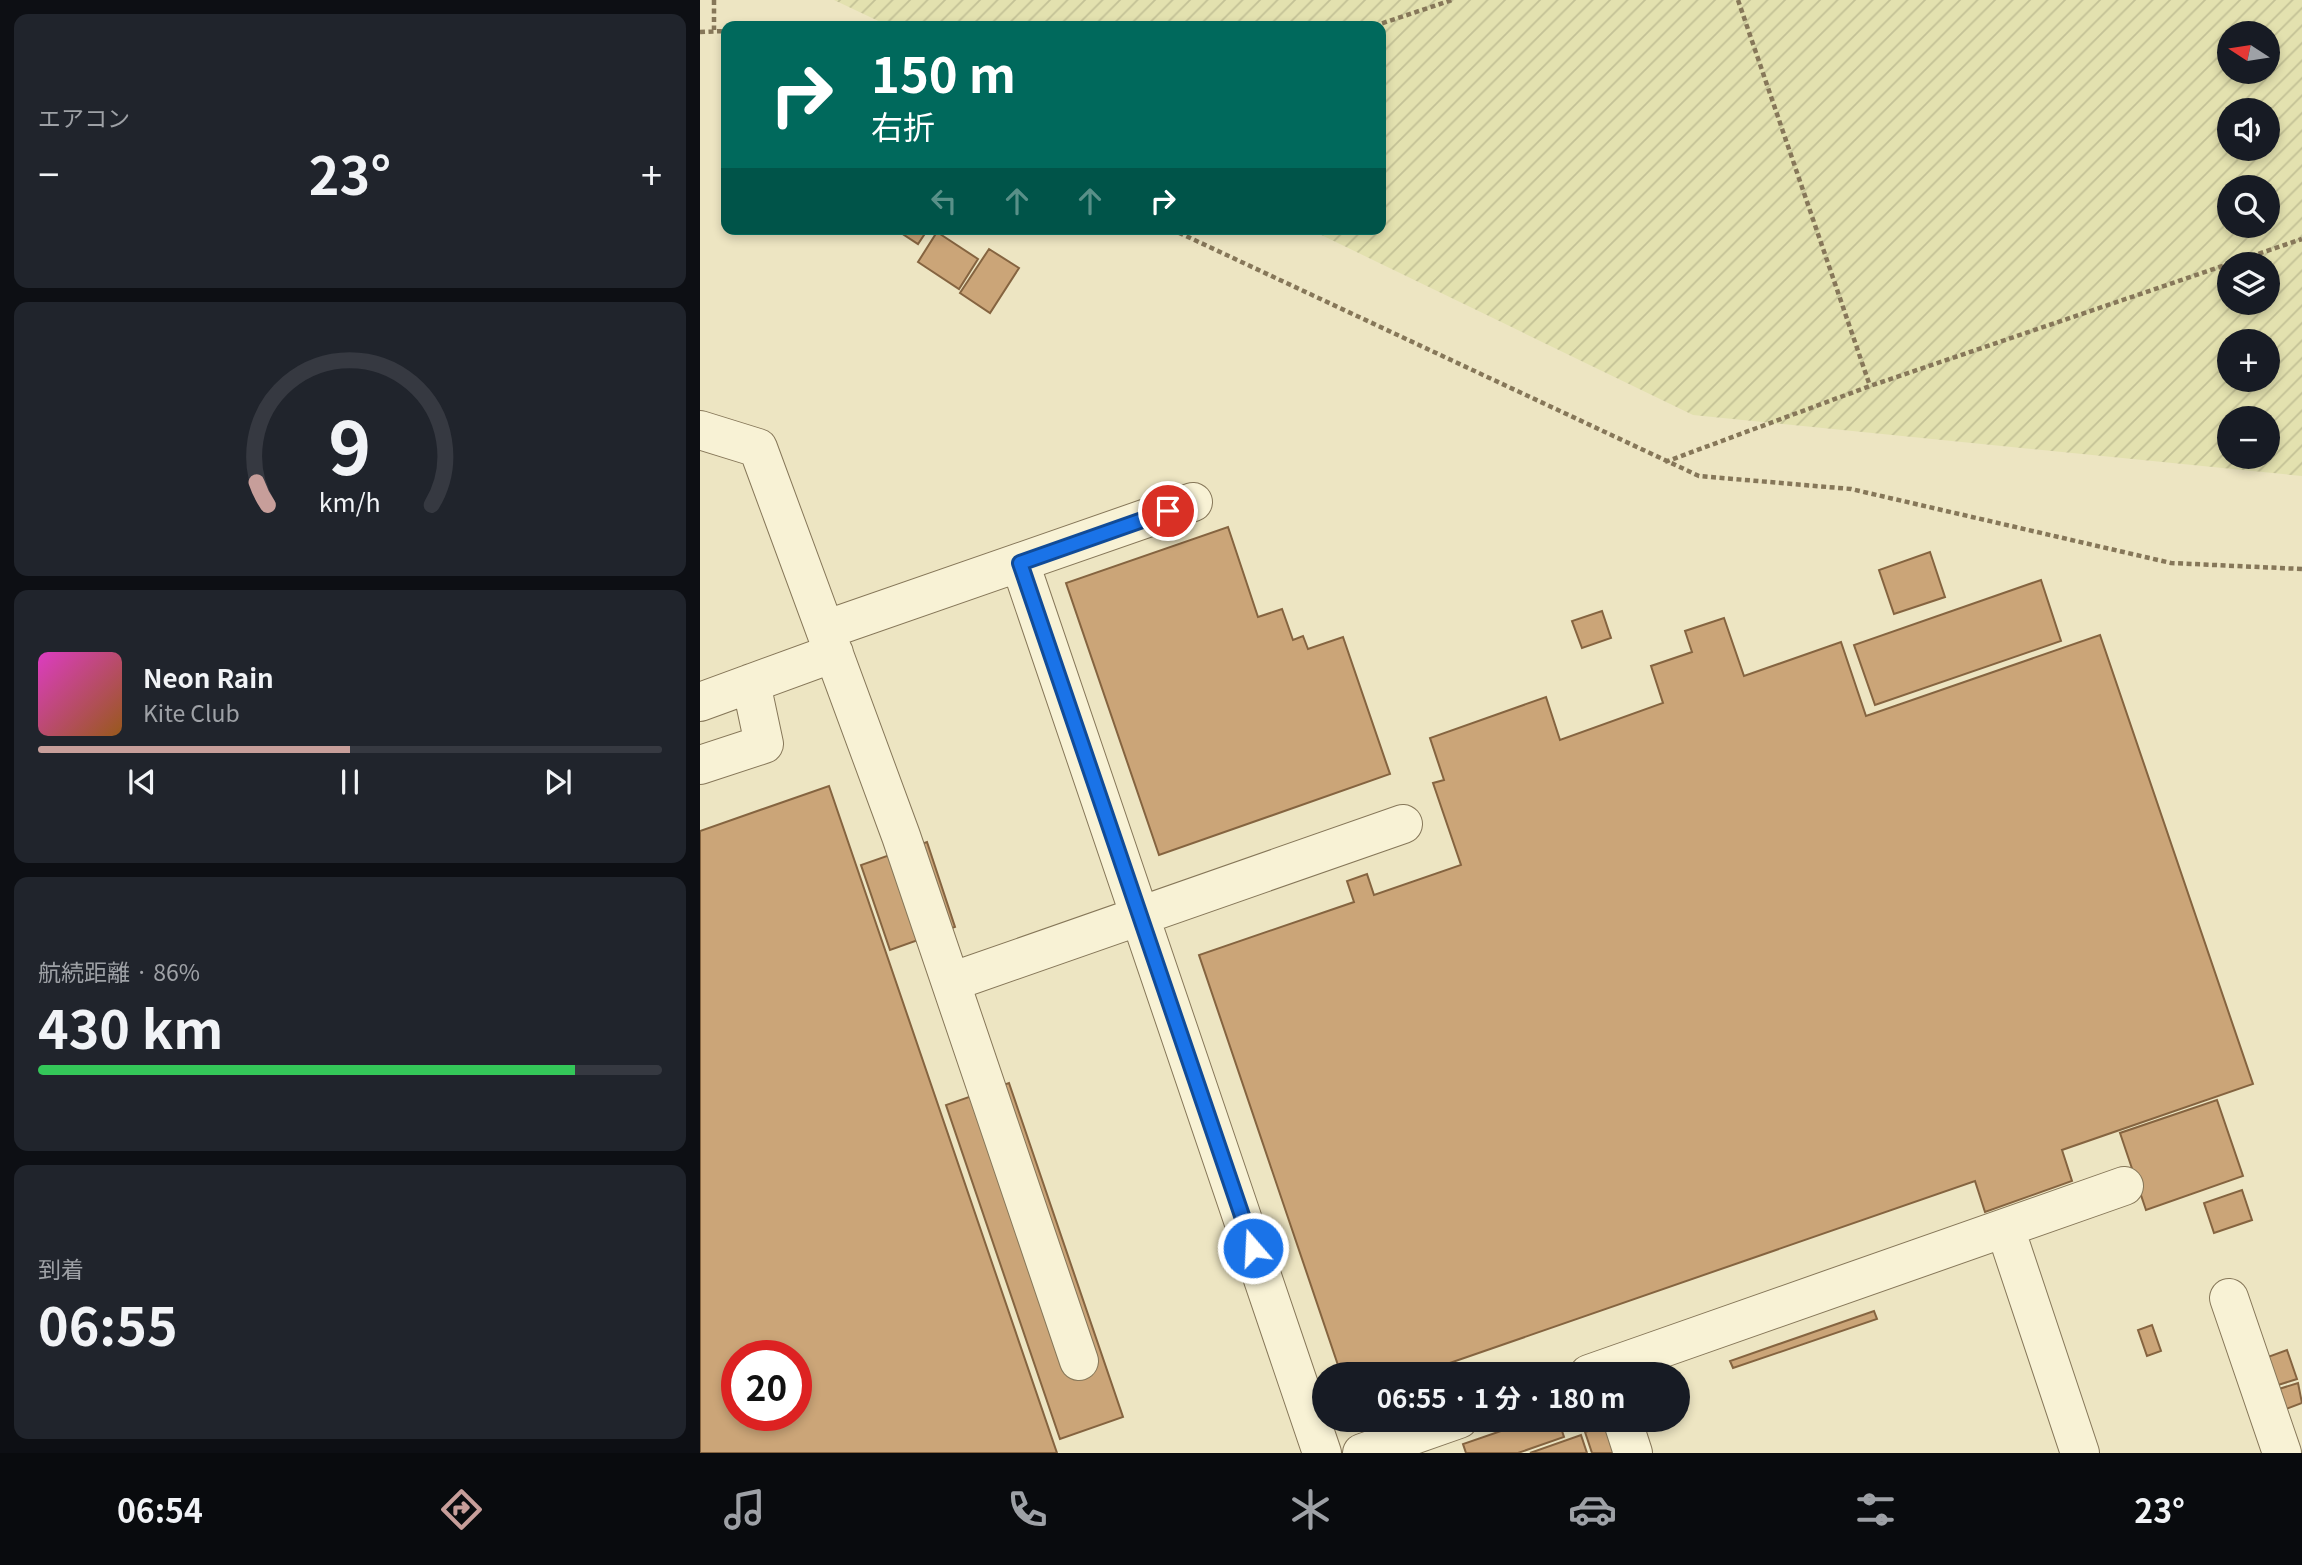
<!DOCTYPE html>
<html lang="ja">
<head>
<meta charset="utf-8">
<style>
  body { margin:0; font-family:Georgia,"Noto Sans JP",serif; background:#20242c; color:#f1f3f6; height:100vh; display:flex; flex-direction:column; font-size:26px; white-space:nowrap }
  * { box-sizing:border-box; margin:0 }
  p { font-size:23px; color:#9ea1a6 }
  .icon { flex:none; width:38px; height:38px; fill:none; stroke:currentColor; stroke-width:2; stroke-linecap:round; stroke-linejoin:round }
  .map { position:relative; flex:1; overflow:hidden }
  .details { display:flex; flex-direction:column; gap:14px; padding:14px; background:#0d0f14; width:700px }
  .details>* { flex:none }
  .top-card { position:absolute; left:21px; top:21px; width:665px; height:214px; border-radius:14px; box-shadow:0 4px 10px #0003; background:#00695c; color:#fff; overflow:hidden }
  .needle { width:46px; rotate:282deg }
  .controls { position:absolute; left:1517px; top:21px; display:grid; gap:14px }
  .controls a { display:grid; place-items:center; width:63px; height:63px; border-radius:50%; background:#171b24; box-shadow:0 4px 10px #0003; font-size:35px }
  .speed { position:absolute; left:21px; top:1340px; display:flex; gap:14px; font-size:35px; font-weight:700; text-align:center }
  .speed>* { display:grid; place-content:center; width:91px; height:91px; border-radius:50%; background:#171b24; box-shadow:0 4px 10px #0003; line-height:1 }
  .speed .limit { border:10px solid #d22; background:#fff; color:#111 }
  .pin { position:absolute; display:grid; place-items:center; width:60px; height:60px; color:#fff; margin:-30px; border:4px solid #fff; border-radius:50%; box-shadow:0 2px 7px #0007 }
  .me { position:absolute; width:77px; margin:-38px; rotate:341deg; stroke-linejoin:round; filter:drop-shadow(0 0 5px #0008) }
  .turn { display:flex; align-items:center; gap:24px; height:147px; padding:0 35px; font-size:32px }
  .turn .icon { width:91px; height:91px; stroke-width:2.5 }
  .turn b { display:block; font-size:49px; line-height:60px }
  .lanes { display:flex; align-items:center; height:66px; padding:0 35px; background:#0003; justify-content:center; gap:35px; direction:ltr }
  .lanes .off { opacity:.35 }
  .big { font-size:52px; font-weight:700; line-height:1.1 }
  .details .widget { flex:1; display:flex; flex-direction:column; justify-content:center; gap:10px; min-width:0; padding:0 24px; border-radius:14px; background:#20242c }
  .details .dial { align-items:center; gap:0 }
  .dial svg { height:182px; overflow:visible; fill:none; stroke:#363941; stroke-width:7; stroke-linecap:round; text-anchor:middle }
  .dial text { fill:#f1f3f6; stroke:none }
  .song { display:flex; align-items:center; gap:21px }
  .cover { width:84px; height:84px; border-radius:10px; background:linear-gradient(135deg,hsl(310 70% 55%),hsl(30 70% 35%)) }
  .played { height:7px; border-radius:4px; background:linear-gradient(90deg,#c79e9a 50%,#363941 50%) }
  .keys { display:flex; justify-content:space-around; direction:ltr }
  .heat { display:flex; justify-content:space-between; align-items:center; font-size:38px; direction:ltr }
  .charge { height:10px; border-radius:5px; background:linear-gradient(90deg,#34c759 86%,#363941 0) }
  .trip { position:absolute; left:612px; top:1362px; width:378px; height:70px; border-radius:35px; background:#171b24; box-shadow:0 4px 10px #0003; font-weight:700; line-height:70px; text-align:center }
  .menu { display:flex; height:112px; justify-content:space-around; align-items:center; background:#090b0e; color:#9ea1a6 }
  .menu .icon { width:49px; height:49px }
  .menu .current { color:#c79e9a }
  .menu b { font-size:32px; color:#f1f3f6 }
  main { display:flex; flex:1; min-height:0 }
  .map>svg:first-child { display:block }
  .farmland { fill:url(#farmland-furrows); fill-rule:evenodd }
  .building { fill:#cba578; stroke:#856440; stroke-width:2; fill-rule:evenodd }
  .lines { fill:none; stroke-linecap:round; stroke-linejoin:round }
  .minor-casing { stroke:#867759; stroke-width:40 }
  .path { stroke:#867759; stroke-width:4.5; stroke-dasharray:5 3.5; stroke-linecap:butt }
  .minor { stroke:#f8f2d5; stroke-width:38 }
  .route-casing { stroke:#114b97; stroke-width:18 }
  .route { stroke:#1a73e8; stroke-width:12 }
</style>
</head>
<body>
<main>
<section class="details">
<div class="widget"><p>エアコン</p>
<div class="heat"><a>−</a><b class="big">23°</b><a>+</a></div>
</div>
<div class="widget dial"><svg viewBox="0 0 100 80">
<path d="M14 69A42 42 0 1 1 86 69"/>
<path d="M14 69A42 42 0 0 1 9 59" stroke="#c79e9a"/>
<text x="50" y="56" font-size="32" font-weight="700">9</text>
<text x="50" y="72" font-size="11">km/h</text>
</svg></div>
<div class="widget">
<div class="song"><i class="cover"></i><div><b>Neon Rain</b><p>Kite Club</p></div></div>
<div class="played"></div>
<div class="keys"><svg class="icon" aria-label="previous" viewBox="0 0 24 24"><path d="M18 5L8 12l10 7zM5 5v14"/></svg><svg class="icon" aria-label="pause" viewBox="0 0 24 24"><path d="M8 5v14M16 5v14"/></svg><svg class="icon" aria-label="next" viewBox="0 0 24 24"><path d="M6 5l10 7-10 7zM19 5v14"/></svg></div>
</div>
<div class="widget"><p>航続距離 · 86%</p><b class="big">430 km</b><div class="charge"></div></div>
<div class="widget"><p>到着</p><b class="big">06:55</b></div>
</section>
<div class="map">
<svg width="1602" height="1453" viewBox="0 0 1602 1453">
  <defs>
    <pattern id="farmland-furrows" width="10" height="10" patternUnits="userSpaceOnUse" patternTransform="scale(1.75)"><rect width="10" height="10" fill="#e3e1af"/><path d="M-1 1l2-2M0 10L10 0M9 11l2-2" fill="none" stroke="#c3c196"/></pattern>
  </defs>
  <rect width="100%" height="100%" fill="#ede5c2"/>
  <path class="farmland" d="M 134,0 L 1602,0 L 1602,476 L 993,415 L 609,229 L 681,229 L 681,26 L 189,26 ZM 1530,33 L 1568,33 L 1568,72 L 1530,72 ZM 1568,110 L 1568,149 L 1530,149 L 1530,110 ZM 1568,187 L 1568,226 L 1530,226 L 1530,187 ZM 1530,264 L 1568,264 L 1568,303 L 1530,303 ZM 1530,341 L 1568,341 L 1568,380 L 1530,380 ZM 1530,418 L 1568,418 L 1568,457 L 1530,457 Z"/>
  <path class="building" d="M 195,229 L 228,229 L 218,244 Z
    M 237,232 L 278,259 L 259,289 L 218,262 Z
    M 289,249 L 319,268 L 290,313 L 260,293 Z
    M 528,527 L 558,617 L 582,609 L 593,640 L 603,636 L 608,649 L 643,637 L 690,774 L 459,855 L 366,583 Z
    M 1230,552 L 1245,597 L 1194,614 L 1179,570 Z
    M 1341,580 L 1361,641 L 1175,705 L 1154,645 Z
    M 902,611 L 911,638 L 882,648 L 872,621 Z
    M 1024,618 L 1044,676 L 1141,642 L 1166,716 L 1400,635 L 1553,1084 L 1362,1150 L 1372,1181 L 1285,1212 L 1275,1181 L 718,1374 L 641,1374 L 499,955 L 654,902 L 647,881 L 667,874 L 674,895 L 761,865 L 733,783 L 744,780 L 730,738 L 846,697 L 860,740 L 963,703 L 951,666 L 992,652 L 985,631 Z
    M 129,786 L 357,1453 L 0,1453 L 0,831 ZM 37,1356 L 96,1356 L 96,1416 L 37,1416 Z
    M 227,842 L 255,927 L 190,950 L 161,865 Z
    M 309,1083 L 423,1417 L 360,1439 L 246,1105 Z
    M 1517,1100 L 1543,1176 L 1446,1210 L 1420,1133 Z
    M 1542,1190 L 1552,1220 L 1514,1233 L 1504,1203 Z
    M 1174,1311 L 1177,1319 L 1033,1368 L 1030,1361 Z
    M 1452,1325 L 1461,1351 L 1447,1356 L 1438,1330 Z
    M 1587,1350 L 1597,1379 L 1575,1386 L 1565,1358 Z
    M 1598,1383 L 1602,1403 L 1586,1409 L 1579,1389 Z
    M 836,1419 L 858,1419 L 864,1437 L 818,1453 L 766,1453 L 763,1444 Z
    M 909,1424 L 919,1453 L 892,1453 L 885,1432 Z
    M 881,1435 L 887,1453 L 830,1453 Z"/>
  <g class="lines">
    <g class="minor-casing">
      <path id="minor" d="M 0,430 L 58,448 L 201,836 L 379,1361
        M 320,563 L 622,1453
        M 125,630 L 493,502
        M 0,702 L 134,653
        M 0,765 L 64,744 L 51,683
        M 251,982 L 703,824
        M 1305,1228 L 1380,1453
        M 1529,1298 L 1582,1453
        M 889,1374 L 1424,1186
        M 922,1419 L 933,1453
        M 662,1453 L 759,1419"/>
    </g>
    <path class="path" d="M 14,0 L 14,30
      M 1038,0 L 1170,386
      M 674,26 L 752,0
      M 0,32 L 26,31
      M 471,229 L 999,476 L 1151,489 L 1471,563 L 1602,569
      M 965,462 L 1170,386 L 1602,239"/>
    <use href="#minor" class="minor"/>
  </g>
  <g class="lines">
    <g class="route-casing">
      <path id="route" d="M 468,511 L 320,563 L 553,1248"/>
    </g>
    <use href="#route" class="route"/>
  </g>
</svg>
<div class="controls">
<a><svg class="needle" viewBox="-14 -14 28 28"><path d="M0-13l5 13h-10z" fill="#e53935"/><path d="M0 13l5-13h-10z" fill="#9ea1a6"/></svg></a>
<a><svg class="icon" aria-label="sound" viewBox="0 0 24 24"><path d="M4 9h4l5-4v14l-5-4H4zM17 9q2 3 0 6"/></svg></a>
<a><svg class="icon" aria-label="search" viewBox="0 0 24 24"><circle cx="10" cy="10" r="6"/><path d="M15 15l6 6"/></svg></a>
<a><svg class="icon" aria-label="layers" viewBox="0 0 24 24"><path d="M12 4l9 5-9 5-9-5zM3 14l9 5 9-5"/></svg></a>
<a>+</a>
<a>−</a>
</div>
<div class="speed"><div class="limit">20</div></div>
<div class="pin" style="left:468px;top:511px;background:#d93025"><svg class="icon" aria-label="arrive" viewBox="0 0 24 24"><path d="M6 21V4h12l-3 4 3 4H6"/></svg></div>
<svg class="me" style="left:553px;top:1248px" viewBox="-20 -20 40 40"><circle r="17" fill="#1a73e8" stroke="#fff" stroke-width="3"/><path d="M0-11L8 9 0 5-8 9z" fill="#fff"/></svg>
<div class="trip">06:55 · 1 分 · 180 m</div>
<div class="top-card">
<div class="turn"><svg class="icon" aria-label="right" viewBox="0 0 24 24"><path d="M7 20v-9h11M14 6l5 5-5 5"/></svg><div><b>150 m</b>右折</div></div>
<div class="lanes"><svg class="icon off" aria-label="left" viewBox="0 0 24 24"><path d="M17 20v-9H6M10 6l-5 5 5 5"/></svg><svg class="icon off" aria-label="ahead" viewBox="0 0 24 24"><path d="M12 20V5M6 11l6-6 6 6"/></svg><svg class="icon off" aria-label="ahead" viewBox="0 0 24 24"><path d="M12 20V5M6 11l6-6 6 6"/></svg><svg class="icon" aria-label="right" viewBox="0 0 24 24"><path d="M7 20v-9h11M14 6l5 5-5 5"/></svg></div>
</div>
</div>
</main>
<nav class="menu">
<b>06:54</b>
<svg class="icon current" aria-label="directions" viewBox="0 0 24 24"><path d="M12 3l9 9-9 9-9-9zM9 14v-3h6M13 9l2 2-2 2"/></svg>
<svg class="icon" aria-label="music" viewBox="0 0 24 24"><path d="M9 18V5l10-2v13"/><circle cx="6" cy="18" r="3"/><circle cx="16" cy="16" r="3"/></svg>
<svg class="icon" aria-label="phone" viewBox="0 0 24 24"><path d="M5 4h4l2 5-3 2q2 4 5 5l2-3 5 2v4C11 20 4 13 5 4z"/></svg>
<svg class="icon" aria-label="climate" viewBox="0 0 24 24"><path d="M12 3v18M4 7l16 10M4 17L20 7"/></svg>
<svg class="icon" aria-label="car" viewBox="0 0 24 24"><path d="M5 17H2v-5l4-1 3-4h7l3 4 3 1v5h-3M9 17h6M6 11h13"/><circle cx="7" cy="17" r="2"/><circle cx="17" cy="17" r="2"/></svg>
<svg class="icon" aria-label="filters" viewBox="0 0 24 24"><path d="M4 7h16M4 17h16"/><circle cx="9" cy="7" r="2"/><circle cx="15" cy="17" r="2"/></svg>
<b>23°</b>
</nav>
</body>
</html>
